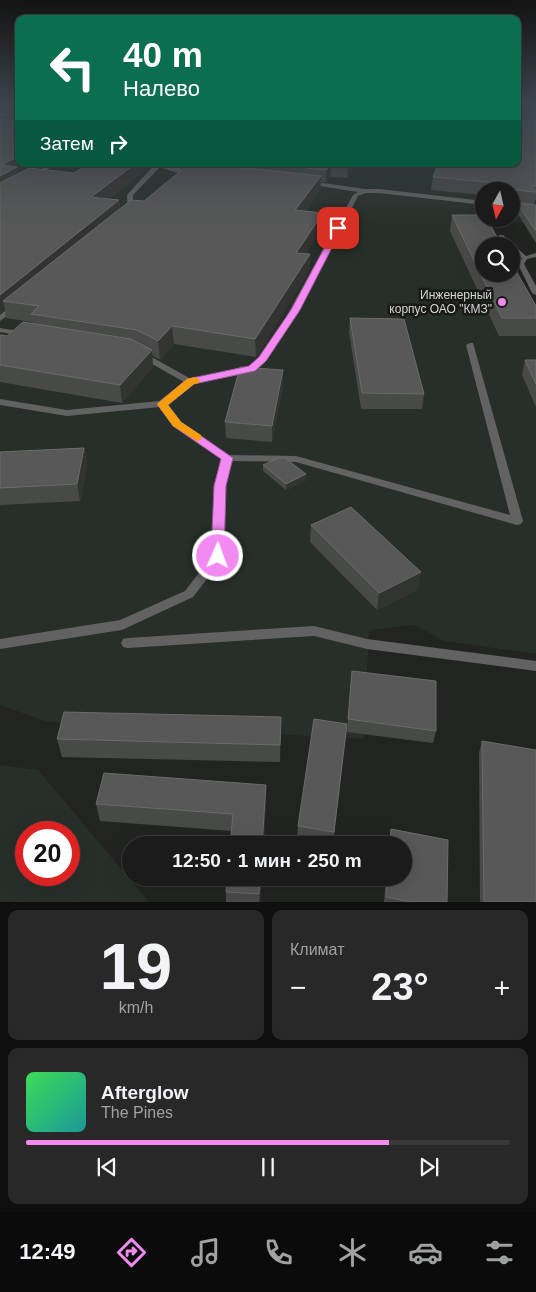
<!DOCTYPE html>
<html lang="ru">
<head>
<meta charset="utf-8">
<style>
  body { margin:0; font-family:Helvetica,sans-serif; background:#272827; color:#f1f3f6; height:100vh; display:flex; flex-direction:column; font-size:19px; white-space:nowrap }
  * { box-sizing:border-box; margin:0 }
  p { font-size:16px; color:#9fa1a2 }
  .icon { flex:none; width:28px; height:28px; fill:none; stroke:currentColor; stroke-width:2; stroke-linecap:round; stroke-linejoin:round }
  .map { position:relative; height:902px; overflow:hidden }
  .side { display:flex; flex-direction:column; gap:8px; padding:8px; background:#0e0f0e; flex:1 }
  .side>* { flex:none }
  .banner { position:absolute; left:15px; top:15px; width:506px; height:152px; border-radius:10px; box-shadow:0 5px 20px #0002,0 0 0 1px #383939; background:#0b6e4f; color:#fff; overflow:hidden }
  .needle { width:32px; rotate:188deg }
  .tools { position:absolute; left:475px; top:182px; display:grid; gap:10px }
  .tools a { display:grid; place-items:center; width:45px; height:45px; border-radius:50%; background:#1a1b1a; box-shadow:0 5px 20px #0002,0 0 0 1px #383939; font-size:25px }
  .speed { position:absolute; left:15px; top:821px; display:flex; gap:10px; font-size:25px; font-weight:700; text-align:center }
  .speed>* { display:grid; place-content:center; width:65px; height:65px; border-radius:50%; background:#1a1b1a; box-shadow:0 5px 20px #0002,0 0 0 1px #383939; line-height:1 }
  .speed .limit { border:8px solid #d22; background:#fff; color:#111 }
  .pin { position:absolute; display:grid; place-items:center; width:42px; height:42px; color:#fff; margin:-21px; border-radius:10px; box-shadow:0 2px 8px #0006 }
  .me { position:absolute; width:55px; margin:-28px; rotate:2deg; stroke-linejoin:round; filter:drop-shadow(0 0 4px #0008) }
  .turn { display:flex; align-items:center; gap:18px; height:105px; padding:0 25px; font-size:22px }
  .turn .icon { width:65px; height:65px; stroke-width:2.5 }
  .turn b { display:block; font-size:35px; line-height:42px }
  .then { display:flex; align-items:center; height:48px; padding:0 25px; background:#0003; gap:10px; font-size:19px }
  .big { font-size:38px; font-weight:600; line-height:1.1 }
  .side .tile { flex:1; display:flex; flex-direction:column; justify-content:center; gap:8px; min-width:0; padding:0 18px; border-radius:10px; background:#272827 }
  .side .dial { align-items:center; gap:0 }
  .dial b { font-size:65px; line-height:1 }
  .song { display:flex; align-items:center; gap:15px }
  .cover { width:60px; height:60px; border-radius:8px; background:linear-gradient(135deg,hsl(130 70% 55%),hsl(180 70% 35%)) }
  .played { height:5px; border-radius:2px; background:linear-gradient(90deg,#f38af2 75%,#383939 75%) }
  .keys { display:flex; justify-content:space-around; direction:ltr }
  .heat { display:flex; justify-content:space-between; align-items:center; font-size:28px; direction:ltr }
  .side .tiles { flex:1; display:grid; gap:8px; grid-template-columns:1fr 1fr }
  .tile:last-child { grid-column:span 2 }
  .trip { position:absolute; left:122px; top:836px; width:290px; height:50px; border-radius:25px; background:#1a1b1a; box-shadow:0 5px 20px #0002,0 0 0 1px #383939; font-weight:600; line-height:50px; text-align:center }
  .tab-bar { display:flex; height:80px; justify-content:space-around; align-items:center; background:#0a0b0a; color:#9fa1a2 }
  .tab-bar .icon { width:35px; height:35px }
  .tab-bar .current { color:#f38af2 }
  .tab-bar b { font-size:22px; color:#f1f3f6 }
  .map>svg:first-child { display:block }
  .built { fill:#282f29; fill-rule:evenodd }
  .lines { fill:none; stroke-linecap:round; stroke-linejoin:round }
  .lane { fill:#616261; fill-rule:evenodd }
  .street { fill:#616261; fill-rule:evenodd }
  .wall { fill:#484a48 }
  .shaded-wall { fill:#323432 }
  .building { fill:#575857; stroke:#6a6c6a }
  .route { fill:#f38af2; stroke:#9e5a9d }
  .slow { fill:#f59e0b }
  .poi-dot { fill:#f38af2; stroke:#181a18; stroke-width:2 }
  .labels { text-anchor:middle; stroke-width:5; stroke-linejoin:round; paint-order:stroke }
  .far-poi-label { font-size:12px; fill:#d4d5d4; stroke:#181a18; text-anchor:end }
</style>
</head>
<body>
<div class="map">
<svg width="536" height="902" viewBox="0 0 536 902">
  <rect width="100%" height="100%" fill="#222422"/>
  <path class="built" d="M 0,102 L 19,164 L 518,164 L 536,102 L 536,222 L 484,223 L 484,274 L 536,323 L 536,654 L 444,641 L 415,625 L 369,630 L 364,739 L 48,722 L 0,705 ZM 484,191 L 511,191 L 511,219 L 484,219 Z
    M 0,765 L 38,770 L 149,902 L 0,902 ZM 26,832 L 69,832 L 69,875 L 26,875 Z"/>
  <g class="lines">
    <path class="lane" d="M 50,164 L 57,164 L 35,176 L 30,175 Z
      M 155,164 C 160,164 191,170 195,172 C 184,176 170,171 160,167 L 133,195 L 133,212 L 128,213 L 127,195 Z
      M 309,181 L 365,189 L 379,189 L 484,201 L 484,205 L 379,193 L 366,193 L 358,196 C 340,231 280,362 247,373 L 193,384 L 167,404 L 180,422 L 229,455 L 296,456 L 510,515 L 466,345 L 470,343 L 473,343 L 523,521 L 521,524 L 517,525 L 296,462 L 231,461 L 225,486 L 224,557 L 193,597 L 122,630 L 0,649 L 0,639 L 120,620 L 185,591 L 212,556 L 215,486 L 222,459 L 174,426 L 160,407 L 67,416 L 0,405 L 0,399 L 67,410 L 159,401 L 184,382 L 138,356 L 137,354 L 141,351 L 191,379 L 229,373 L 248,367 L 258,358 L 286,317 L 353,195 L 358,192 L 307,184 L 306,183 Z
      M 511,205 L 536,208 L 536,212 L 511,209 Z
      M 499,235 L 503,235 L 527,257 L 527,259 L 523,259 L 511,249 L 511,246 L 508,246 L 499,237 Z
      M 12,305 L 18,305 L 19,307 L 0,321 L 0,315 Z
      M 0,328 L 24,332 L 28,334 L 24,336 L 0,332 Z
      M 314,626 L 367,639 L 536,661 L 536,671 L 367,649 L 314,636 L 128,648 L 123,647 L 121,643 L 123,639 L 128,638 Z"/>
    <path class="street" d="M 536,253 L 536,257 L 527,259 L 524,264 L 536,286 L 536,295 L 532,293 L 518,264 L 523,257 Z"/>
  </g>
  <path class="wall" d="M 0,102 L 19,102 L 19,164 L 28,164 L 18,170 L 19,174 L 74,173 L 88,164 L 153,164 L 108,199 L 119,200 L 120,208 L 144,201 L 189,164 L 356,164 L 347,178 L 330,177 L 326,182 L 321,182 L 320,190 L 305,211 L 322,229 L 305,254 L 310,254 L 309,271 L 256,357 L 174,344 L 160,360 L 152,355 L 153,367 L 122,403 L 0,382 L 0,335 L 7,336 L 33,323 L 32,322 L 6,318 L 5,310 L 0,313 Z
    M 518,102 L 536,102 L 536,200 L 535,200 L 534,205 L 536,205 L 536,243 L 516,211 L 517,204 L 511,204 L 511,191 L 484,191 L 484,195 L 431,190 L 433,177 Z
    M 452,215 L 536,306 L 536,336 L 499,336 L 450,231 Z
    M 350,318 L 424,394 L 422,409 L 361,409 L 349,332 Z
    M 525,360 L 536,360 L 536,407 L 522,375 Z
    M 283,385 L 272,442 L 226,438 L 225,422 Z
    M 84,448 L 87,464 L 80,501 L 0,505 L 0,452 Z
    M 263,465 L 306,474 L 306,480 L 286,490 L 263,471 Z
    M 311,525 L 418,589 L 377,610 L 310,542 Z
    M 352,671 L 436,731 L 433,743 L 347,732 Z
    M 281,717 L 280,762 L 62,757 L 57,739 Z
    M 347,724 L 333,844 L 297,838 L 298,826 Z
    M 482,741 L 536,902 L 480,902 L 479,753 Z
    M 266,802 L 232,831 L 100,821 L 96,804 Z
    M 391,829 L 448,840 L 447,902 L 384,902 L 386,878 L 404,878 L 404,845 L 388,845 Z
    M 261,878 L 260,902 L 226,902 L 226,892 Z"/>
  <path class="shaded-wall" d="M 5,102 L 17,102 L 18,108 L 0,114 L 0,104 Z
    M 19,156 L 19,164 L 28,164 L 18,170 L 20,180 L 0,191 L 0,176 L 2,165 Z
    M 135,164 L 153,164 L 93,210 L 91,197 Z
    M 331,164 L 330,177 L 326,182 L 326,170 Z
    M 349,164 L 356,164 L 347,178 L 348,166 Z
    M 321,176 L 320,190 L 294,225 L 295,210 Z
    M 119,200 L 121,214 L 3,301 L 5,310 L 0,313 L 0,295 Z
    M 323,213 L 322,229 L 295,269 L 296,253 Z
    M 310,254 L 309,271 L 256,357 L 255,339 Z
    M 172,326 L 174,344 L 160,360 L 158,341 Z
    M 152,350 L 153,367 L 122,403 L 120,385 Z
    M 283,370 L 283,385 L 272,442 L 272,426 Z
    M 84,448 L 87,464 L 80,501 L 77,484 Z
    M 306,474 L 306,480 L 286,490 L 286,484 Z
    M 421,572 L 418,589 L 377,610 L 379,593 Z
    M 266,785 L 266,802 L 264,845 L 262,845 Z
    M 260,878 L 261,878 L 260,902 L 259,902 Z"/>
  <path class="building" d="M 18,102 L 19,118 L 0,114 L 0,110 L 18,104 Z
    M 518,102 L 536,102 L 536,117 L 520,115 L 519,120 L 536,121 L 536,186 L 531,186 L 536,192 L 513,190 L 508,184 L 433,177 L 438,164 L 518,164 Z
    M 19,118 L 19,156 L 2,165 L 17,167 L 0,176 L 0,119 L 17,122 Z
    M 88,164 L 135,164 L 91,197 L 119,200 L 0,295 L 0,183 L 29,168 L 74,173 Z
    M 189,164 L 207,164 L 321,176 L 295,210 L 323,213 L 296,253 L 310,254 L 255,339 L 172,326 L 158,341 L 137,330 L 31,314 L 39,306 L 3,301 L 131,200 L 144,201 Z
    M 270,164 L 349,164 L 348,166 L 331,164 L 326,170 Z
    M 517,203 L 536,205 L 536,231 Z
    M 452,215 L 484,215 L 484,219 L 487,219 L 502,246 L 484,246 L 484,274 L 511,274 L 511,262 L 536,306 L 536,318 L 502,318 Z
    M 350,318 L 404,319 L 424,394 L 362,393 Z
    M 23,322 L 131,339 L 152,350 L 120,385 L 0,365 L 0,335 L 7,336 Z
    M 525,360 L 536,360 L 536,384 Z
    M 240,367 L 283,370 L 272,426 L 225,422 Z
    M 84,448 L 77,484 L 0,488 L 0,452 Z
    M 279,458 L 285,458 L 306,474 L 286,484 L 263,465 Z
    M 351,507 L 421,572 L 379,593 L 311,525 Z
    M 352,671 L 436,681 L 436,731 L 348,719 Z
    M 64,712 L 281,717 L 280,745 L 57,739 Z
    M 314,719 L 347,724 L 334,832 L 298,826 Z
    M 482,741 L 536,750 L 536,902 L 484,902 Z
    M 104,773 L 266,785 L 262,845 L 230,845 L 233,814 L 96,804 Z
    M 391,829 L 448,840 L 447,902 L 411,902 L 386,897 L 387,878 L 404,878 L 404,845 L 390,845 Z
    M 227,878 L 260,878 L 259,894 L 226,892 Z"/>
  <linearGradient id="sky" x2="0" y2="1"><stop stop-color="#131413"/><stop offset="0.45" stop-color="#3e454f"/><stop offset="1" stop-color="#3e454f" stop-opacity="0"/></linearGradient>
  <rect width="536" height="228" fill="url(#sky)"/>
  <path class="route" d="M 338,226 L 342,228 L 300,310 L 266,361 L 255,371 L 194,384 L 168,405 L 181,422 L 233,458 L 226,486 L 224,556 L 218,561 L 213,560 L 211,556 L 214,486 L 221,459 L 173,426 L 157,404 L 187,379 L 249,366 L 259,357 L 291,310 L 335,228 Z"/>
  <path class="slow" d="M 195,377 L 200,380 L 199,383 L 194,384 L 168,405 L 181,422 L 201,435 L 201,440 L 197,441 L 173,426 L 157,404 L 187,379 Z"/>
  <circle class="poi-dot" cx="502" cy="302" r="5"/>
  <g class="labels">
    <g class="far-poi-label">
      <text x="492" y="299">Инженерный<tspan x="492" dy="14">корпус ОАО "КМЗ"</tspan></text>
    </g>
  </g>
</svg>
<div class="tools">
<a><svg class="needle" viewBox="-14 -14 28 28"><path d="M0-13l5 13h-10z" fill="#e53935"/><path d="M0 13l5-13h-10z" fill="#9fa1a2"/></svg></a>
<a><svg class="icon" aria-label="search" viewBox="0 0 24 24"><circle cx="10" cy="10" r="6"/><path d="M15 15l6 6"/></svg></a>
</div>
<div class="speed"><div class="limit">20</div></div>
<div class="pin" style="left:338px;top:228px;background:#d93025"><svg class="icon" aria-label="arrive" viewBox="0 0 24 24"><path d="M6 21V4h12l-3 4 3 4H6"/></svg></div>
<svg class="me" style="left:218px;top:556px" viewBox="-20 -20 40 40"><circle r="17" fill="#f38af2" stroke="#fff" stroke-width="3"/><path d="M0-11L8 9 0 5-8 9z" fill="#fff"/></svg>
<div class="trip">12:50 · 1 мин · 250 m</div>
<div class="banner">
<div class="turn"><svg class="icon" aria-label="left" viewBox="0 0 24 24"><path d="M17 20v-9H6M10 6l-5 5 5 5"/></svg><div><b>40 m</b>Налево</div></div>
<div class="then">Затем<svg class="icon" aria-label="right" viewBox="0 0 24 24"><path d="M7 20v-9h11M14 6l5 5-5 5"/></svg></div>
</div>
</div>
<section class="side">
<div class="tiles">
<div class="tile dial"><b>19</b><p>km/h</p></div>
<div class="tile"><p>Климат</p>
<div class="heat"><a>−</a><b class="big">23°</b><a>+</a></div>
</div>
<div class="tile">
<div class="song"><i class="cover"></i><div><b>Afterglow</b><p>The Pines</p></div></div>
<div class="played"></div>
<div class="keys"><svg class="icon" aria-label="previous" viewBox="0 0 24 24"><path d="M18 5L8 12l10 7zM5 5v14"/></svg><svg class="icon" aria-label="pause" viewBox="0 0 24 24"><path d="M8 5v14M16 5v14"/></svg><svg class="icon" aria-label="next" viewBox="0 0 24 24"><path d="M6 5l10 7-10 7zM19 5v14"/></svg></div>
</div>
</div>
</section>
<nav class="tab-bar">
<b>12:49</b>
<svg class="icon current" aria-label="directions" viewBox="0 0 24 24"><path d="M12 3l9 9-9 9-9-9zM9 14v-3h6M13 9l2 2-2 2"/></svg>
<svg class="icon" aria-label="music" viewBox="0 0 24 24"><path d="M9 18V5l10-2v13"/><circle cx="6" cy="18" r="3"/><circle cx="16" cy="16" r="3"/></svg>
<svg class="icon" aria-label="phone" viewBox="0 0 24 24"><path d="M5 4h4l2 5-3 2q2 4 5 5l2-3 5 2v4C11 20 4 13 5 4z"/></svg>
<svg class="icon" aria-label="climate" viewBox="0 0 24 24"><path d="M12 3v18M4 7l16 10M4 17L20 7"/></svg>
<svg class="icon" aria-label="car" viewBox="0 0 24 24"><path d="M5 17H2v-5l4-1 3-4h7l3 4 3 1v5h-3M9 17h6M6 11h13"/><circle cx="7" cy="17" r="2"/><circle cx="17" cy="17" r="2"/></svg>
<svg class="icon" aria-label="filters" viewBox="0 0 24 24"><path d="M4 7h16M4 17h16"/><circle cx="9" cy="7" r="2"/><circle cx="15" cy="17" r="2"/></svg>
</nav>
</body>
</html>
